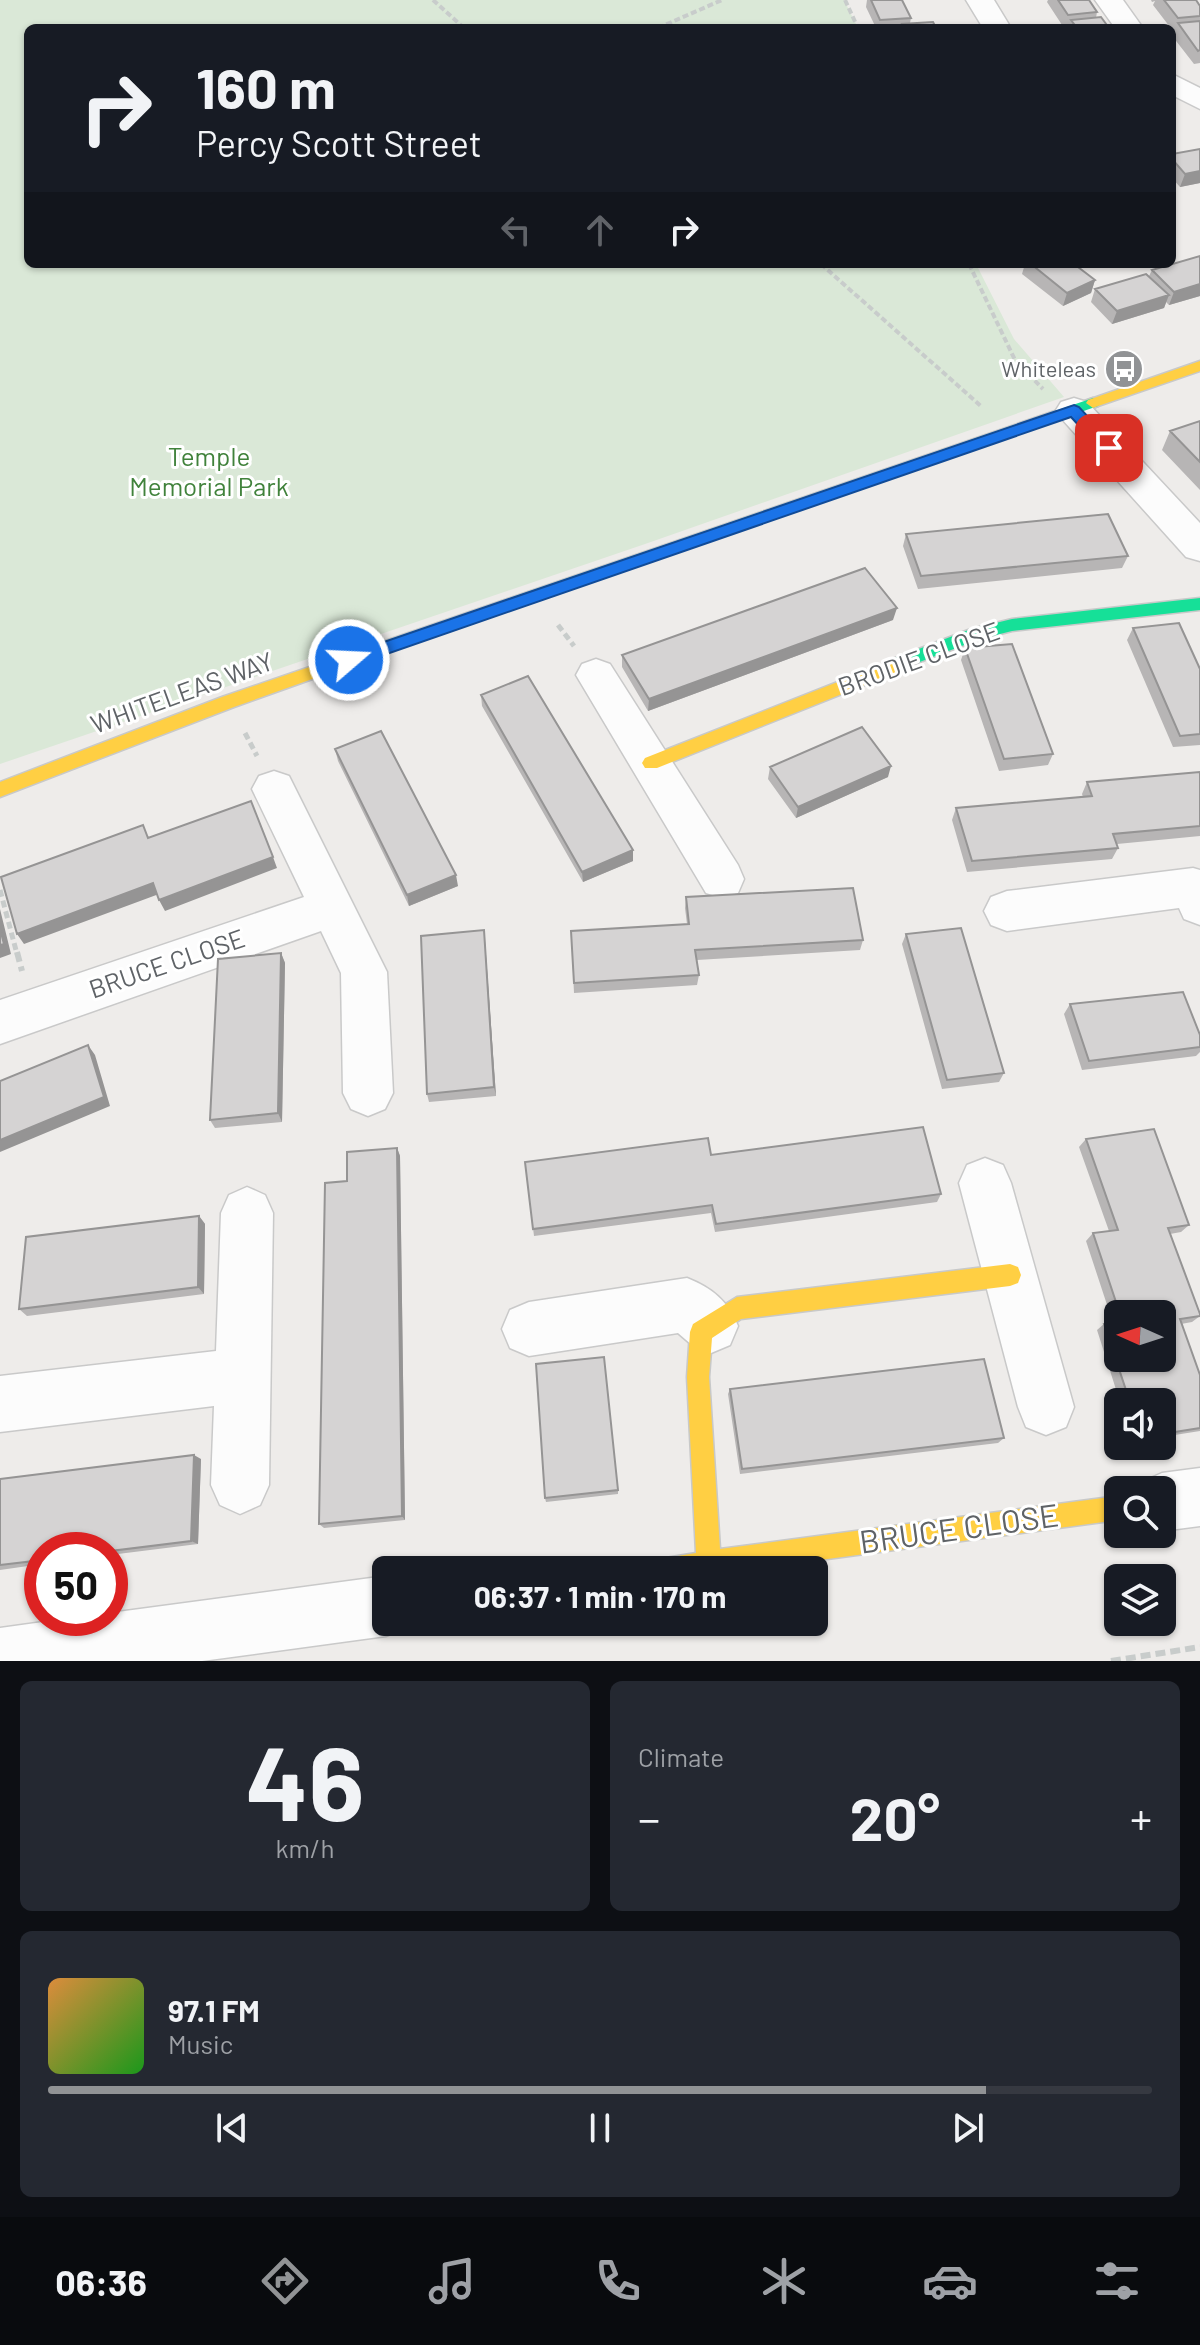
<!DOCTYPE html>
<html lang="en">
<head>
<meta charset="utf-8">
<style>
  body { margin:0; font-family:Barlow,sans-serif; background:#242831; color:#f1f3f6; height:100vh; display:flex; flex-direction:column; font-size:30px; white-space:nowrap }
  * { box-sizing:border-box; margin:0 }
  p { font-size:26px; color:#9ea1a6 }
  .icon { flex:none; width:44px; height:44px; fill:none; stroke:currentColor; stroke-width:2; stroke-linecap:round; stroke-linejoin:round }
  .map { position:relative; height:1661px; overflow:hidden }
  .panel { display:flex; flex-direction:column; gap:20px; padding:20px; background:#0d0f14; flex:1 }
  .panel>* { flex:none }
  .guide { position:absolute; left:24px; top:24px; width:1152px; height:244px; border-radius:12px; box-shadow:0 2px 6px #0004; background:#171b24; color:#f1f3f6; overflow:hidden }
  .needle { width:52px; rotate:273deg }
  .tools { position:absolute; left:1104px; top:1300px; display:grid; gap:16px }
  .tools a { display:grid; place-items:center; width:72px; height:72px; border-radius:12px; background:#171b24; box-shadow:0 2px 6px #0004; font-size:40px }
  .speed { position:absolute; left:24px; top:1532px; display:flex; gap:16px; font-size:40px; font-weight:700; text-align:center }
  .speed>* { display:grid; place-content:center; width:104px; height:104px; border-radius:50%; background:#171b24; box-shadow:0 2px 6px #0004; line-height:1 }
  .speed .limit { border:12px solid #d22; background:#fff; color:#111 }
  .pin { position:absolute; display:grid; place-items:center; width:68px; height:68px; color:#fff; margin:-34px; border-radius:16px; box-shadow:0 4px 12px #0006 }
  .me { position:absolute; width:88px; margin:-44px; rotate:71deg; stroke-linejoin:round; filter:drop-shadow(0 0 6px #0008) }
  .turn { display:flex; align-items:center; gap:28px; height:168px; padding:0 40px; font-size:36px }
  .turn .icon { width:104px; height:104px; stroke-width:2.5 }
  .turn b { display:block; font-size:56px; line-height:68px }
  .lanes { display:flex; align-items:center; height:76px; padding:0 40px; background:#0003; justify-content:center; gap:40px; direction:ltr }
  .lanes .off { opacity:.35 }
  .big { font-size:60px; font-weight:700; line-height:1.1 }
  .panel .card { flex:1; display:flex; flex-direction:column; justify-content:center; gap:12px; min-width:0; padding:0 28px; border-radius:12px; background:#242831 }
  .panel .dial { align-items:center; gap:0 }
  .dial b { font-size:104px; line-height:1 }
  .song { display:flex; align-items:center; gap:24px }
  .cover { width:96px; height:96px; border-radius:12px; background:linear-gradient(135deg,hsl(30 70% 55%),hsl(120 70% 35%)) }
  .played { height:8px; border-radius:4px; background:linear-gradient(90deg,#919395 85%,#363941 85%) }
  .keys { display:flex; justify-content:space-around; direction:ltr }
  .heat { display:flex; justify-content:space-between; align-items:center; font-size:44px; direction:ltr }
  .panel .tiles { flex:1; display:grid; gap:20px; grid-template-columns:1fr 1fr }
  .card:last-child { grid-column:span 2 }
  .trip { position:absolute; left:372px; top:1556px; width:456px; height:80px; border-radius:12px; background:#171b24; box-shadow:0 2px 6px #0004; font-weight:700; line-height:80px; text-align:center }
  .tabs { display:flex; height:128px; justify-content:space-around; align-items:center; background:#090b0e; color:#9ea1a6 }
  .tabs .icon { width:56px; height:56px }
  .tabs .current { color:#919395 }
  .tabs b { font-size:36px; color:#f1f3f6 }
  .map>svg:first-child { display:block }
  .green { fill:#dae8d7 }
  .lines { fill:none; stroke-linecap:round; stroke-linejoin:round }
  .street-casing { stroke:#c9c9c9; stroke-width:3 }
  .fast-casing { stroke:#c8c9c9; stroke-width:3 }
  .slow-casing { stroke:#c8c9c9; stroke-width:3 }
  .path-far2 { stroke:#c8cccb; stroke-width:4; stroke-dasharray:6 3; stroke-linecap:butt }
  .path-far1 { stroke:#c8cccb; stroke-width:5; stroke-dasharray:7 4; stroke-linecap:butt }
  .path { stroke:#c8cccb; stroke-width:6; stroke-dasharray:10 5; stroke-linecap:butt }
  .street { fill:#fcfcfc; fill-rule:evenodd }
  .fast { fill:#16e098; fill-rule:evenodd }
  .slow { fill:#ffcf43; fill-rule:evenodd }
  .wall { fill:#b7b5b5; fill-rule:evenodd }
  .shaded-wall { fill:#959494 }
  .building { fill:#d5d3d3; stroke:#959494; stroke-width:2 }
  .route { fill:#1a73e8; stroke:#114b97; stroke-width:2 }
  .labels { text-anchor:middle; stroke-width:6; stroke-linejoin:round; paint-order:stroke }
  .far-poi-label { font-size:22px; fill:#5f6367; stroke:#fff; text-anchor:end }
  .park-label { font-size:26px; fill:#40823b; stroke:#fff }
  .street-label { font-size:26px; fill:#5f6367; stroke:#fff }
  .near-street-label { font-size:32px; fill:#5f6367; stroke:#fff }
</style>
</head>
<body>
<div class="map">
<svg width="1200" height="1661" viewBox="0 0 1200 1661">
  <rect width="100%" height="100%" fill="#eeecea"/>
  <path class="green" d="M 0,0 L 844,0 L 858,28 L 28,28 L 28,264 L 976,264 L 1014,339 L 1064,397 L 648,543 L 0,764 Z"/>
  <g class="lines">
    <g class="street-casing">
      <path id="street" d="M 966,0 L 994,0 L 1011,28 L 983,28 Z
        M 1095,0 L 1123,0 L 1143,28 L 1115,28 Z
        M 1172,74 L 1200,88 L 1200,109 L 1172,95 Z
        M 1074,398 L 1087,402 L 1200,523 L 1200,561 L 1186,557 L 1061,418 L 1056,410 L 1061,402 Z
        M 596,659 L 610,664 L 738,865 L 744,879 L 738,893 L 722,898 L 706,893 L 576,675 L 582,664 Z
        M 274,771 L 289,776 L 387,972 L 393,1093 L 385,1109 L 368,1116 L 351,1109 L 343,1093 L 341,973 L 321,931 L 0,1044 L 0,1000 L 304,897 L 252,789 L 259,776 Z
        M 1193,868 L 1200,870 L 1200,925 L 1184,919 L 1179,908 L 1007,931 L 991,925 L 984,911 L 991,897 L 1007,891 Z
        M 985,1158 L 1003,1165 L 1011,1183 L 1074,1407 L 1066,1427 L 1046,1435 L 1026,1427 L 1018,1407 L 959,1183 L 967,1165 Z
        M 247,1187 L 265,1195 L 273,1213 L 269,1485 L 260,1505 L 240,1514 L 220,1505 L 211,1485 L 214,1406 L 0,1432 L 0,1376 L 216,1351 L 221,1213 L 229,1195 Z
        M 687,1278 C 712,1288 728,1301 738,1326 L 730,1345 L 711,1353 L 692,1345 L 678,1333 L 529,1356 L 510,1348 L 502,1329 L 510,1310 L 529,1302 Z
        M 1200,1468 L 1200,1526 L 1162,1531 L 1162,1490 L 1138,1490 L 1142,1482 L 1162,1473 Z
        M 386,1576 L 386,1622 L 409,1622 L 407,1627 L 386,1636 L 202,1661 L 0,1661 L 0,1628 L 72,1618 L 110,1618 L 110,1613 Z"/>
    </g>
    <g class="fast-casing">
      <path id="fast" d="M 1093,398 L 1100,403 L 1098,406 L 374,657 L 368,659 L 360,653 L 362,649 Z
        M 1200,598 L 1200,610 L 1012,631 L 980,639 L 896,671 L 888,665 L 890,660 L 971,629 L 1012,619 Z"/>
    </g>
    <g class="slow-casing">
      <path id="slow" d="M 1200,361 L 1200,371 L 1098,406 L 1093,408 L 1086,403 L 1088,400 Z
        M 368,647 L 374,649 L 376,653 L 374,657 L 234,707 L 0,797 L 0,782 L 222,697 Z
        M 896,659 L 902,660 L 904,665 L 902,670 L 657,768 L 645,768 L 642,763 L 645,758 Z
        M 1010,1264 L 1018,1267 L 1021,1275 L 1018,1283 L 1010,1286 L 741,1319 L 712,1338 L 709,1377 L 720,1549 L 1118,1496 L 1118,1520 L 746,1570 L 645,1570 L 648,1561 L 696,1553 L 687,1377 L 690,1332 L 693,1324 L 737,1297 Z"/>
    </g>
    <path class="path-far2" d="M 433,0 L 464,28
      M 845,0 L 858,28
      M 658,28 L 722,0
      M 821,264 L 982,407
      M 969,264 L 1015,360 L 1043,389"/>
    <path class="path-far1" d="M 558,625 L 574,646
      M 245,733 L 257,756
      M 0,890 L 17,954"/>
    <path class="path" d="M 17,952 L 22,971
      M 1111,1661 L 1200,1647"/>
    <use href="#street" class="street"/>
    <use href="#fast" class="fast"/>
    <use href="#slow" class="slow"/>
  </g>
  <path class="wall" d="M 867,0 L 902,0 L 911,18 L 910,23 L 936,28 L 876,28 L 866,7 Z
    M 1048,0 L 1089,0 L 1097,12 L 1096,18 L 1109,28 L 1064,28 L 1047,2 Z
    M 1151,0 L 1196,0 L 1200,6 L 1200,63 L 1194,64 L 1173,37 L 1175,31 L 1173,31 L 1153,5 L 1155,1 L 1152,2 Z
    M 1200,149 L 1200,183 L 1180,187 L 1172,178 L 1172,154 Z
    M 1200,256 L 1200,296 L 1169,305 L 1166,302 L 1164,308 L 1112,324 L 1091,302 L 1095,289 L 1149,276 L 1152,270 Z
    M 1025,264 L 1074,264 L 1095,280 L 1091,293 L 1063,306 L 1022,274 Z
    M 1200,421 L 1200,490 L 1162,450 L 1170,431 Z
    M 906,534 L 1128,556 L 1122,568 L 918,589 L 903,546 Z
    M 893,620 L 648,711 L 622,667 L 622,655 Z
    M 1133,628 L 1200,669 L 1200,745 L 1173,747 L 1127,640 Z
    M 965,648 L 1053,754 L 1048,765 L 999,771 L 961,660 Z
    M 481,695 L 633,861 L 583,882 L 482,706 Z
    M 335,749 L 458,886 L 409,906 L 338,761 Z
    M 770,767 L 888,777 L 796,818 L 768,779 Z
    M 1200,772 L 1200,836 L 1117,844 L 1118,848 L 1112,859 L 967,872 L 952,820 L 956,808 L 1083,797 L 1082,794 L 1087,782 Z
    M 686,897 L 863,940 L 860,950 L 697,960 L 699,975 L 697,985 L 574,993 L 571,931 L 687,924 L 685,908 Z
    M 484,930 L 496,1096 L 429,1102 L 427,1094 Z
    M 906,934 L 1004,1073 L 999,1082 L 942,1089 L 902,944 Z
    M 281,953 L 285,963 L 282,1122 L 215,1128 L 210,1120 Z
    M 1070,1004 L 1200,1035 L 1200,1052 L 1196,1056 L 1082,1070 L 1064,1014 Z
    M 1086,1139 L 1189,1225 L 1181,1232 L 1170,1234 L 1200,1316 L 1192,1322 L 1181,1324 L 1200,1375 L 1200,1431 L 1162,1437 L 1162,1402 L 1120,1402 L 1097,1330 L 1104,1324 L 1113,1323 L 1086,1241 L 1093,1233 L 1109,1231 L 1079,1147 ZM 1118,1314 L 1162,1314 L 1118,1358 Z
    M 397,1148 L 400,1156 L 405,1520 L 324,1528 L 319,1524 L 347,1181 Z
    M 711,1155 L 941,1194 L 937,1202 L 715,1232 L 711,1213 L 534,1236 L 525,1162 Z
    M 199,1216 L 205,1224 L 204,1294 L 27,1316 L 19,1309 Z
    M 730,1389 L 1004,1438 L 998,1443 L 740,1474 L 728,1394 Z
    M 201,1459 L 198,1544 L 110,1555 L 110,1550 L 42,1550 L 42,1564 L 0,1570 L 0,1479 Z
    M 618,1490 L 618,1494 L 546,1502 L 545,1498 Z"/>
  <path class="shaded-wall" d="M 1200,171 L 1200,183 L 1180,187 L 1185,174 Z
    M 1095,280 L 1091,293 L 1063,306 L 1067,293 Z
    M 1200,284 L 1200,296 L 1169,305 L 1174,292 Z
    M 1169,295 L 1164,308 L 1112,324 L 1117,311 Z
    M 897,608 L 893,620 L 648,711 L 649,699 Z
    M 891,766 L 888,777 L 796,818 L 798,807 Z
    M 633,850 L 633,861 L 583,882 L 582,872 Z
    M 273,857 L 277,868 L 165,911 L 159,900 Z
    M 456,875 L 458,886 L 409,906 L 407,895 Z
    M 153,883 L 159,894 L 24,944 L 17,934 Z
    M 0,909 L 11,954 L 0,958 Z
    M 484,930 L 485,940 L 496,1096 L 494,1087 Z
    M 281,953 L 285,963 L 282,1122 L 278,1113 Z
    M 88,1045 L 95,1055 L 110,1106 L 0,1152 L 0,1140 Z
    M 397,1148 L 400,1156 L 405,1520 L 402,1516 Z
    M 199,1216 L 205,1224 L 204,1294 L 198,1287 Z
    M 194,1455 L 201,1459 L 198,1544 L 191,1541 Z"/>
  <path class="building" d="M 871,0 L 902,0 L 911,18 L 880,20 Z
    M 1058,0 L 1089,0 L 1097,12 L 1068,15 Z
    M 1164,0 L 1196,0 L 1200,6 L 1200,16 L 1178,18 Z
    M 1101,17 L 1109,28 L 1077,28 L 1071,20 Z
    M 1200,21 L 1200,50 L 1198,51 L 1178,23 Z
    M 933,22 L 936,28 L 904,28 L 902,24 Z
    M 1200,149 L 1200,171 L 1185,174 L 1172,159 L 1172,154 Z
    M 1200,256 L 1200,284 L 1174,292 L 1152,270 Z
    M 1031,264 L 1074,264 L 1095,280 L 1067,293 Z
    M 1146,274 L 1169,295 L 1117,311 L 1095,289 Z
    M 1200,421 L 1200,462 L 1170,431 Z
    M 1108,514 L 1128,556 L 921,576 L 906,534 Z
    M 865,568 L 897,608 L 649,699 L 622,655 Z
    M 1179,623 L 1200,669 L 1200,734 L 1180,736 L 1133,628 Z
    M 1012,644 L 1053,754 L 1004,759 L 965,648 Z
    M 528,676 L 633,850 L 582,872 L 481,695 Z
    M 862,727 L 891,766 L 798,807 L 770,767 Z
    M 381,731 L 456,875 L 407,895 L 335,749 Z
    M 1200,772 L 1200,826 L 1113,834 L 1118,848 L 972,861 L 956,808 L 1092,796 L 1087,782 Z
    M 251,801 L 273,857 L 159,900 L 153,883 L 17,934 L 1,877 L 143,825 L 148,838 Z
    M 853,888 L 863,940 L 695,950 L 699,975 L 574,983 L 571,931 L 689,924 L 686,897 Z
    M 961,928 L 1004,1073 L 947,1080 L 906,934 Z
    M 0,929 L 4,944 L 0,945 Z
    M 484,930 L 494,1087 L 427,1094 L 421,936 Z
    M 281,953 L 278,1113 L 210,1120 L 218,959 Z
    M 1183,992 L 1200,1035 L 1200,1047 L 1089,1061 L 1070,1004 Z
    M 88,1045 L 104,1097 L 0,1140 L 0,1081 Z
    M 923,1127 L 941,1194 L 716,1224 L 712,1205 L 533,1229 L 525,1162 L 708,1138 L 711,1155 Z
    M 1154,1129 L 1189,1225 L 1168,1228 L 1200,1314 L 1200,1316 L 1180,1319 L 1200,1375 L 1200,1428 L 1162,1434 L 1162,1402 L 1130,1402 L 1104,1324 L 1118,1322 L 1118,1358 L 1162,1358 L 1162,1314 L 1120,1314 L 1093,1233 L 1118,1230 L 1086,1139 Z
    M 397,1148 L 402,1516 L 319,1524 L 325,1183 L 347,1181 L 347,1152 Z
    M 199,1216 L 198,1287 L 19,1309 L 26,1237 Z
    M 604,1357 L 618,1490 L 545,1498 L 536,1364 Z
    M 984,1359 L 1004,1438 L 742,1469 L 730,1389 Z
    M 194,1455 L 191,1541 L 110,1551 L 110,1550 L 42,1550 L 42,1560 L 0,1565 L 0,1479 Z"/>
  <path class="route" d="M 1074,405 L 1079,407 L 1114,445 L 1114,452 L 1103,452 L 1071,417 L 355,665 L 343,665 L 341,660 L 343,656 Z"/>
  <defs>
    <g id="bus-disc" transform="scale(2)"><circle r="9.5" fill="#919395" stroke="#fff"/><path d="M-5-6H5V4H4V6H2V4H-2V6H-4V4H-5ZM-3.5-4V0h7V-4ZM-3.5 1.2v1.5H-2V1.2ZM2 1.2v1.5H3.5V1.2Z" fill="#fff"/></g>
  </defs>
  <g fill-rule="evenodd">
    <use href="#bus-disc" x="1124" y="369"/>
  </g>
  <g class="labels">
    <g class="far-poi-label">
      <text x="1096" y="377">Whiteleas</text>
    </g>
    <g class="park-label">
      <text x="209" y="466">Temple<tspan x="209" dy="30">Memorial Park</tspan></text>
    </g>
    <g class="street-label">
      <text transform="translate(919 659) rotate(-20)" y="9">BRODIE CLOSE</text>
      <text transform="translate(182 693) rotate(-20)" y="9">WHITELEAS WAY</text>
      <text transform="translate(167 964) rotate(-19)" y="9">BRUCE CLOSE</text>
    </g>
    <g class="near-street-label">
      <text transform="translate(959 1529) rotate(-8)" y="11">BRUCE CLOSE</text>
    </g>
  </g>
</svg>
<div class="tools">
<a><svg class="needle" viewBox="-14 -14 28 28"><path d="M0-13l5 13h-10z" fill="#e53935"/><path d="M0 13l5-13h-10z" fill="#9ea1a6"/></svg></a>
<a><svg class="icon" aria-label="sound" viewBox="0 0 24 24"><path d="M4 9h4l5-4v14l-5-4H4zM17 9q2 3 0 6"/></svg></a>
<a><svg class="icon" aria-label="search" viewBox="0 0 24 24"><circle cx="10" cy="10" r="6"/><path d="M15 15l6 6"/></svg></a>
<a><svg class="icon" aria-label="layers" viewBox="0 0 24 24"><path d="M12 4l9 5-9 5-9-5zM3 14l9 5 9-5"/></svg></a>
</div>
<div class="speed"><div class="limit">50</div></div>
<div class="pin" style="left:1109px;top:448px;background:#d93025"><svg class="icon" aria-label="arrive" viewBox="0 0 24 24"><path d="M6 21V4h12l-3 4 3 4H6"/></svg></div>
<svg class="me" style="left:349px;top:660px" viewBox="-20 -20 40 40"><circle r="17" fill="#1a73e8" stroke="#fff" stroke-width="3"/><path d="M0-11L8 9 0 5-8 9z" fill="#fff"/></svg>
<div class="trip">06:37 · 1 min · 170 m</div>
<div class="guide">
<div class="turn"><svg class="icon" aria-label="right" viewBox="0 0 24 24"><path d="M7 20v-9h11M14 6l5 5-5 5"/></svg><div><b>160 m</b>Percy Scott Street</div></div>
<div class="lanes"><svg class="icon off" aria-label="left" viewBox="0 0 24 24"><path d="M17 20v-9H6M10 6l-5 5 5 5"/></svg><svg class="icon off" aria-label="ahead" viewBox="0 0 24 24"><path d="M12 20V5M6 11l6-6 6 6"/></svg><svg class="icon" aria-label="right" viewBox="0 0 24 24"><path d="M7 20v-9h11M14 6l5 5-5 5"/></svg></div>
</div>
</div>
<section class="panel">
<div class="tiles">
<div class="card dial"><b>46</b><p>km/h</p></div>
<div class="card"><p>Climate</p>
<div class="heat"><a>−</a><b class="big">20°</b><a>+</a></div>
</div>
<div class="card">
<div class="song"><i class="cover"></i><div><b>97.1 FM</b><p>Music</p></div></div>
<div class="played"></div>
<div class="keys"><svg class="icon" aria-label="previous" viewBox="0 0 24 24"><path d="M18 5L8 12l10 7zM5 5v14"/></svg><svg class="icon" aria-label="pause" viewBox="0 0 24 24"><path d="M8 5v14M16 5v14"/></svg><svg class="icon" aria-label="next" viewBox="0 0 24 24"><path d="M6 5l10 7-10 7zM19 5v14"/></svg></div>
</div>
</div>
</section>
<nav class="tabs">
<b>06:36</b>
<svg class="icon current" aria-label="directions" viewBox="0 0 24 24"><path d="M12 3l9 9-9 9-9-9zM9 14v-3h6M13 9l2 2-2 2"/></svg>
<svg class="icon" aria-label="music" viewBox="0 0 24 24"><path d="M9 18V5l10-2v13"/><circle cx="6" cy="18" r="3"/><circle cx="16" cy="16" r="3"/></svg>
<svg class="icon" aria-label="phone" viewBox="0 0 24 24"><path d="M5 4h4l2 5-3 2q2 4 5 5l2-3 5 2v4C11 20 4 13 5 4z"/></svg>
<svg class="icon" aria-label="climate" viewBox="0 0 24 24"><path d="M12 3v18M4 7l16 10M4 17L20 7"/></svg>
<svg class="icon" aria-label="car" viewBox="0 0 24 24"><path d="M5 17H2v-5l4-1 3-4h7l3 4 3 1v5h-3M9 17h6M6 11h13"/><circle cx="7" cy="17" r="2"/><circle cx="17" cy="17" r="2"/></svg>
<svg class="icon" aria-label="filters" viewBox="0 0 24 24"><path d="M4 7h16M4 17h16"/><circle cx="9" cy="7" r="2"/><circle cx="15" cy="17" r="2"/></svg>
</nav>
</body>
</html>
